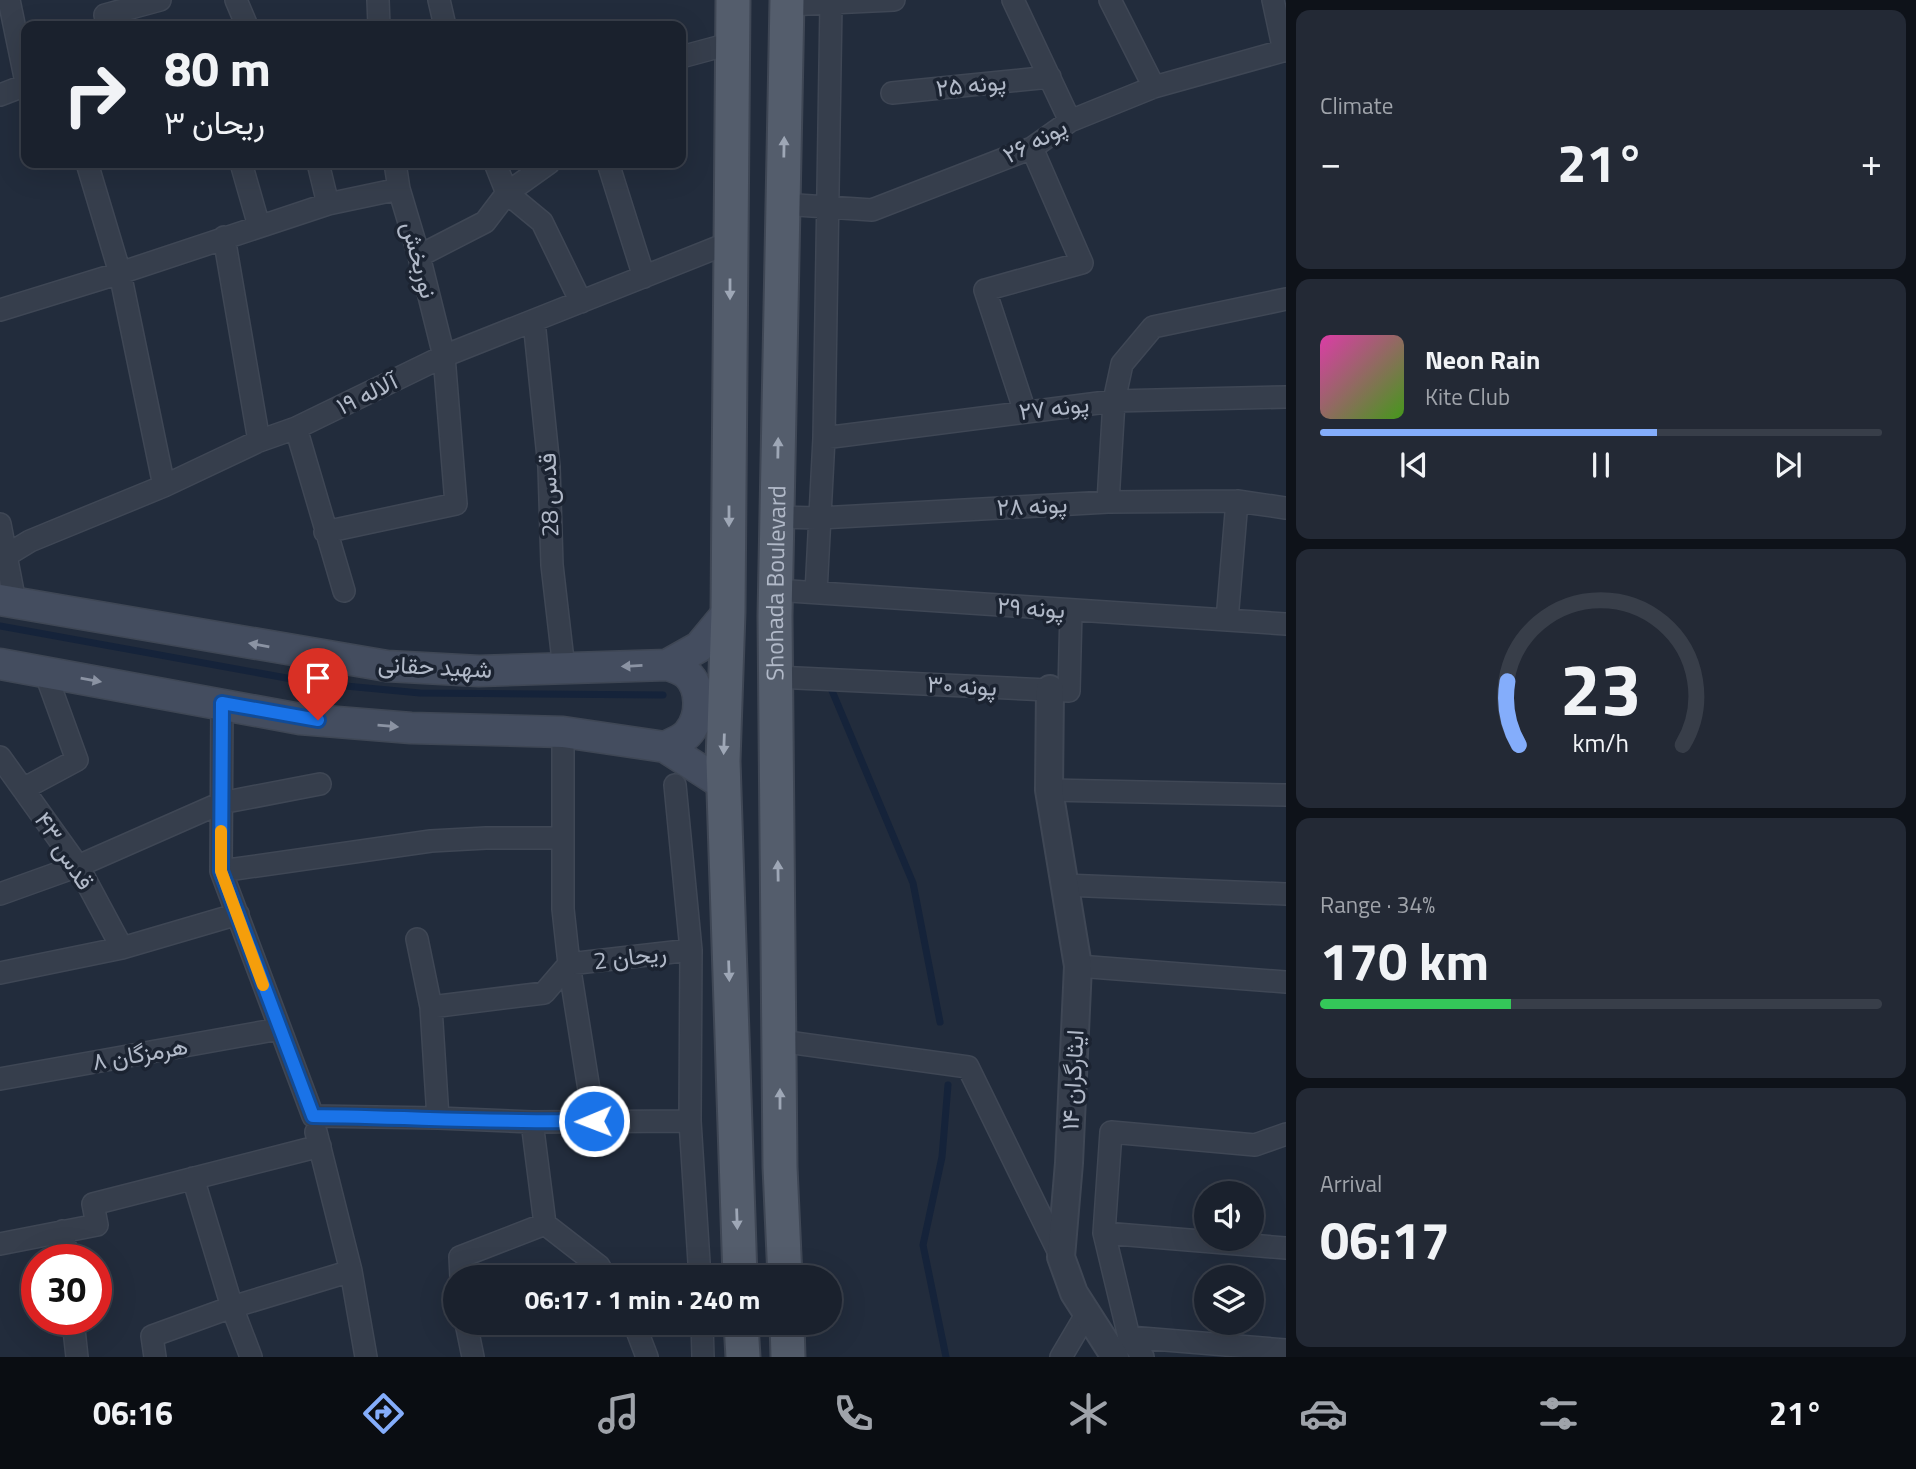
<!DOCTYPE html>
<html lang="en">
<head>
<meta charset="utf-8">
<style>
  body { margin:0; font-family:"Titillium Web",Vazirmatn,sans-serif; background:#232935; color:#f1f3f6; height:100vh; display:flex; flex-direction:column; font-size:26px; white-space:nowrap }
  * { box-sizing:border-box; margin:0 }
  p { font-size:23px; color:#9fa3aa }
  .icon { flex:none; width:38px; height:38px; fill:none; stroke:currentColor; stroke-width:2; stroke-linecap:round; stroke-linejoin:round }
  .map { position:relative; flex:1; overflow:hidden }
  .sheet { display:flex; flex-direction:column; gap:10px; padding:10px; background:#0e1219; width:630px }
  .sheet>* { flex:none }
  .hud { position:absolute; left:21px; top:21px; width:665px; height:147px; border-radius:14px; box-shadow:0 7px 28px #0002,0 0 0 2px #383e49; background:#1a212d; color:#f1f3f6; overflow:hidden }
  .tools { position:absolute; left:1194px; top:1181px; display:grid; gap:14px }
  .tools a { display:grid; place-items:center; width:70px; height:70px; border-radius:50%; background:#1a212d; box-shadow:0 7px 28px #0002,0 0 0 2px #383e49; font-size:35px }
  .speed { position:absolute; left:21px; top:1244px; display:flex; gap:14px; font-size:35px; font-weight:700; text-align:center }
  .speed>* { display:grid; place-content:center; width:91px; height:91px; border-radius:50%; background:#1a212d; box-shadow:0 7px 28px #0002,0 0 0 2px #383e49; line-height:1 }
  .speed .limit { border:10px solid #d22; background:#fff; color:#111 }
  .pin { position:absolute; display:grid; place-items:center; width:60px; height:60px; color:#fff; margin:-72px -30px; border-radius:50% 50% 50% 0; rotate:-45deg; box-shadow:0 0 7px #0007 }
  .pin .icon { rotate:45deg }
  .me { position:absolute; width:77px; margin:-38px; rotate:269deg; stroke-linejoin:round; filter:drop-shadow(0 0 5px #0008) }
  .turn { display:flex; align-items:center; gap:24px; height:147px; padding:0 28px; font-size:32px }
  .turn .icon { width:91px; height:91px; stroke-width:2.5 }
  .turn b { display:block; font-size:49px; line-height:60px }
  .big { font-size:52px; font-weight:700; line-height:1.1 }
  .sheet .widget { flex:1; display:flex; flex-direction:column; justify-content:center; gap:10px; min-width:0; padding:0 24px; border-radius:14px; background:#232935 }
  .sheet .dial { align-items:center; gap:0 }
  .dial svg { height:182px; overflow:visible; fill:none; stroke:#383e49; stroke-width:7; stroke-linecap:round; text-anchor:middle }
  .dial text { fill:#f1f3f6; stroke:none }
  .song { display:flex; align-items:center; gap:21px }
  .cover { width:84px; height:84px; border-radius:10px; background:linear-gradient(135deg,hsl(320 70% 55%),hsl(100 70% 35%)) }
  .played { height:7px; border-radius:4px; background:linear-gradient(90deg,#84adfb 60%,#383e49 60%) }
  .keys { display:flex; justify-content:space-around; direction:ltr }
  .heat { display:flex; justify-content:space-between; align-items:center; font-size:38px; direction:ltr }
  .charge { height:10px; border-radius:5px; background:linear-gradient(90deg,#34c759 34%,#383e49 0) }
  .trip { position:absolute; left:443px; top:1265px; width:399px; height:70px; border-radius:35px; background:#1a212d; box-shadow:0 7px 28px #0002,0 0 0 2px #383e49; font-weight:700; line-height:70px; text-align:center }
  .menu { display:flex; height:112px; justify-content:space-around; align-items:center; background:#0a0d12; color:#9fa3aa }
  .menu .icon { width:49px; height:49px }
  .menu .active { color:#84adfb }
  .menu b { font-size:32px; color:#f1f3f6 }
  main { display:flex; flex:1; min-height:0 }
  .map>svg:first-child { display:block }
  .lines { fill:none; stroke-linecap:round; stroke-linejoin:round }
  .stream { stroke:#15233a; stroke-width:7 }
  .minor-casing { stroke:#3f4755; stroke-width:24 }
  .tertiary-casing { stroke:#3f4755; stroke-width:30 }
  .secondary-casing { stroke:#3f4755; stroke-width:33 }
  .primary-casing { stroke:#3f4755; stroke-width:37 }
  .minor { stroke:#363e4c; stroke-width:21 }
  .tertiary { stroke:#363e4c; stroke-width:26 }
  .secondary { stroke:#444d5f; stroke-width:30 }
  .primary { stroke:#545d6c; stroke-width:33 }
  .oneway { fill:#9ea7b6 }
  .oneway2 { fill:#8b93a3 }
  .route-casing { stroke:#114b97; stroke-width:18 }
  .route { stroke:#1a73e8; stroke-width:12 }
  .slow { stroke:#f59e0b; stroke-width:12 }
  .labels { text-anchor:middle; stroke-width:7; stroke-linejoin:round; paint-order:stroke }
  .street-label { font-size:24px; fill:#b1b9c8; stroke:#1b2331 }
</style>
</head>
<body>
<main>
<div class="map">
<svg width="1286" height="1357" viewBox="0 0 1286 1357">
  <rect width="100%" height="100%" fill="#222c3c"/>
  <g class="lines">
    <path class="stream" d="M 0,626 L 314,683 L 420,693 L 663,695
      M 830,686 L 913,883 L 940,1022
      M 946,1357 L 923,1245 L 942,1157 L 948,1085"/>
    <g class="minor-casing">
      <path id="minor" d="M 9,0 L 26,82
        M 236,0 L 247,26
        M 378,0 L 379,26
        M 439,0 L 445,26
        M 1013,0 L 1070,121
        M 1110,0 L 1154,87
        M 1273,0 L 1284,51
        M 787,5 L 894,0
        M 108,26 L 105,15 L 160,0
        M 681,57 L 733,43
        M 892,93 L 1050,77
        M 0,95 L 26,85
        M 87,163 L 120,273 L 164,486
        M 241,163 L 259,226
        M 318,163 L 328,204
        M 495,163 L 507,193 L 542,222 L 581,302
        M 608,163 L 644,277
        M 782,204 L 872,210 L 1032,148 L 1070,121 L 1154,87 L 1286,50
        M 224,237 L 259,441
        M 419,256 L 485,222 L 507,193 L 549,163
        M 0,310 L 120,273 L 328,204 L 399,189
        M 534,321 L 549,467 L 552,565 L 564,669
        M 1025,412 L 985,290 L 1082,263 L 1032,148
        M 296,428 L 344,591
        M 824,438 L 1114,401 L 1286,397
        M 1108,502 L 1114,401 L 1122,364 L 1153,327 L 1286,299
        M 777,517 L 820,518 L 1108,502 L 1237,501 L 1286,508
        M 0,524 L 15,602
        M 325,532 L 456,504 L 444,356 L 419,256 L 399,189 L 395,163
        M 7,555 L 30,541 L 164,486 L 259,441 L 296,428 L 444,356 L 731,242
        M 775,590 L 1286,624
        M 816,593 L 824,438 L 831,4
        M 1227,620 L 1237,501
        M 776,677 L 1069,691 L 1071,611
        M 222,703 L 221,871 L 313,1116 L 438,1118 L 532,1122 L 690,1121
        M 563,732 L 563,909 L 569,964 L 594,1121
        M 0,757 L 78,866 L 122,948
        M 675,785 L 691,950 L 690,1121 L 700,1278
        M 23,789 L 77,760 L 45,672
        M 1049,790 L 1286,795
        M 221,871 L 431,841 L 486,838 L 562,838
        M 1064,885 L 1286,894
        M 0,894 L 78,866 L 221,803 L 320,784
        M 417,939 L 431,1007 L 544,993 L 569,964 L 691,950
        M 1078,966 L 1286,982
        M 0,973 L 122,948 L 238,914
        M 431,1007 L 438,1118
        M 780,1041 L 968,1067 L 1061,1257
        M 0,1079 L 279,1029
        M 532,1122 L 545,1224 L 599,1266 L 606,1278
        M 316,1132 L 351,1271 L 366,1357
        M 193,1178 L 232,1307 L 251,1357
        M 63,1231 L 67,1260
        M 1104,1233 L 1286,1248
        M 0,1244 L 97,1225 L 93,1204 L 320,1146
        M 461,1278 L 460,1257 L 545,1224
        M 73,1320 L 77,1357
        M 466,1323 L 473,1357
        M 634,1323 L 647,1357
        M 702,1323 L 703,1357
        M 1129,1337 L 1286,1350
        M 155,1357 L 152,1336 L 232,1307 L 351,1271
        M 1061,1357 L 1087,1313
        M 1143,1357 L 1129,1337 L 1104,1233 L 1111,1132 L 1255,1145 L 1286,1134"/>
    </g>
    <g class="tertiary-casing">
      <path id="tertiary" d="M 1050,689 L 1049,790 L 1078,966 L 1069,1163 L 1061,1257 L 1074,1293 L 1115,1357"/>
    </g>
    <g class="secondary-casing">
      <path id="secondary" d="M 0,600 L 387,666 L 479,671 L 667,665 L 699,647 L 728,612
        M 0,664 L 300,719 L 411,728 L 563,732 L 665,747 L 724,785
        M 665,747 C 673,743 684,739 689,732 C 702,716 702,688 687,674 C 681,669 674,667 667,665"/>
    </g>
    <g class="primary-casing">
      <g id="primary">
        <path d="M 733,0 L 728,612 L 723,761 L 740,1278"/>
        <path id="s1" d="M 785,1278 L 780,1167 L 775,616 L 787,0"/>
        <path d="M 741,1323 L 743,1357"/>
        <path d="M 787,1323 L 788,1357"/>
      </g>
    </g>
    <use href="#minor" class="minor"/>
    <use href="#tertiary" class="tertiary"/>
    <use href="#secondary" class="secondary"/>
    <use href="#primary" class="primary"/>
  </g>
  <defs><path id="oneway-solid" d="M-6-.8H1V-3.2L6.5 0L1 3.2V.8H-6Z" transform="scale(1.75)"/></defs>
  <g class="oneway">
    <use href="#oneway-solid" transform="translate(784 147) rotate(-89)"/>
    <use href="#oneway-solid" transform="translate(730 289) rotate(90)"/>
    <use href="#oneway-solid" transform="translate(778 448) rotate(-89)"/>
    <use href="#oneway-solid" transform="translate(729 516) rotate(90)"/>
    <use href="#oneway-solid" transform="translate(724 744) rotate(92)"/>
    <use href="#oneway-solid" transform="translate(778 871) rotate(-91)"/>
    <use href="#oneway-solid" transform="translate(729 971) rotate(88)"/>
    <use href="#oneway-solid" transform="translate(780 1099) rotate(-90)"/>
    <use href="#oneway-solid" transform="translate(737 1219) rotate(88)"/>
  </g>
  <g class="oneway2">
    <use href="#oneway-solid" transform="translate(259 645) rotate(-170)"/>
    <use href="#oneway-solid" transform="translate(632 666) rotate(177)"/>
    <use href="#oneway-solid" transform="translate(91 680) rotate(10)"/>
    <use href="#oneway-solid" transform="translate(388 726) rotate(5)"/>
  </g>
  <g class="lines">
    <g class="route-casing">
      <path id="route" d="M 318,720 L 222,703 L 221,871 L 313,1116 C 407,1117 501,1123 594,1121"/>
    </g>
    <use href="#route" class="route"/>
    <path class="slow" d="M 221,831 L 221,871 L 263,985"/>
  </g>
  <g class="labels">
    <g class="street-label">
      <text transform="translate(971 85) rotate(-6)" y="8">پونه ۲۵</text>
      <text transform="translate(1035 141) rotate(-28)" y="8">پونه ۲۶</text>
      <text transform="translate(419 260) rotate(75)" y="8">نوربخش</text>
      <text transform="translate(367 394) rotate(-26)" y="8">آلاله ۱۹</text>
      <text transform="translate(1054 408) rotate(-7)" y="8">پونه ۲۷</text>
      <text transform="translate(549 495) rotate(-92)" y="8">قدس 28</text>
      <text transform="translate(1032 506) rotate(-3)" y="8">پونه ۲۸</text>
      <text dy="8" stroke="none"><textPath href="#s1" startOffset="695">Shohada Boulevard</textPath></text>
      <text transform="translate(1031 608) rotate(4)" y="8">پونه ۲۹</text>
      <text transform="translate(435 667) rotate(3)" y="8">شهید حقانی</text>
      <text transform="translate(962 686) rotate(3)" y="8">پونه ۳۰</text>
      <text transform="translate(64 851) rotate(57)" y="8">قدس ۴۳</text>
      <text transform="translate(630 957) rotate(-7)" y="8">ریحان 2</text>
      <text transform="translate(140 1054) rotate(-10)" y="8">هرمزگان ۸</text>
      <text transform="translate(1073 1080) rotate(-87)" y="8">ایثارگران ۱۴</text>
    </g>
  </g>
</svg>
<div class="tools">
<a><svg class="icon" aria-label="sound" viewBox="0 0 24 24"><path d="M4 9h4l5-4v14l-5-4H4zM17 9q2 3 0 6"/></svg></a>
<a><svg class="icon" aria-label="layers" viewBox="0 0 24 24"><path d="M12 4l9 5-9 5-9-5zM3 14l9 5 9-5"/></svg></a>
</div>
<div class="speed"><div class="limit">30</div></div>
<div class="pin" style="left:318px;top:720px;background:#d93025"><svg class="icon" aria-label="arrive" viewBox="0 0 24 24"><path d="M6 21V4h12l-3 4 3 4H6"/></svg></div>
<svg class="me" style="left:594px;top:1121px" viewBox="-20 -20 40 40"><circle r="17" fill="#1a73e8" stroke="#fff" stroke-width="3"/><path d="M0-11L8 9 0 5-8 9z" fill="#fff"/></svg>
<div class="trip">06:17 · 1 min · 240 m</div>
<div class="hud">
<div class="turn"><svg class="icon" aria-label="right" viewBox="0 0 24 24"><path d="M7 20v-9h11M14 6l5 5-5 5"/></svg><div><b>80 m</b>ریحان ۳</div></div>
</div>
</div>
<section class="sheet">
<div class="widget"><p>Climate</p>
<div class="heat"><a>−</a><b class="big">21°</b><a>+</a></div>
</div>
<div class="widget">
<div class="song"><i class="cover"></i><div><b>Neon Rain</b><p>Kite Club</p></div></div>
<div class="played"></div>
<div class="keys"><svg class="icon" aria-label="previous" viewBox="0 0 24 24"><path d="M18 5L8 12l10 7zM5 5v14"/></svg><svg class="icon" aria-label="pause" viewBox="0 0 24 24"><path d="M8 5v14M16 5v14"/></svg><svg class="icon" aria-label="next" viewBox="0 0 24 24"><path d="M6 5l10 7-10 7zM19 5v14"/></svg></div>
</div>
<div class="widget dial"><svg viewBox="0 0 100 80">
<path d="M14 69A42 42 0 1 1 86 69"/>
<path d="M14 69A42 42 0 0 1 9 41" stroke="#84adfb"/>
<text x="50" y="56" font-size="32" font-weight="700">23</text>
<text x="50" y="72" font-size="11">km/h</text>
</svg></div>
<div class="widget"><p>Range · 34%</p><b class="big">170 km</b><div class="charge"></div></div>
<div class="widget"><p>Arrival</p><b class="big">06:17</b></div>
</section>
</main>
<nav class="menu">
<b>06:16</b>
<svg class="icon active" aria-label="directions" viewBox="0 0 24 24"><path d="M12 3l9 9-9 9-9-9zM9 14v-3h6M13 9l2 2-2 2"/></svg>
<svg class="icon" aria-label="music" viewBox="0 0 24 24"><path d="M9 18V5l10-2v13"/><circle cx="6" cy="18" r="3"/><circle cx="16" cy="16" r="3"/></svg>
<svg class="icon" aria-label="phone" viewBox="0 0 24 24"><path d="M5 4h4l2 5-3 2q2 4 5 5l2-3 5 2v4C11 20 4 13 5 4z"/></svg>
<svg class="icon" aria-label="climate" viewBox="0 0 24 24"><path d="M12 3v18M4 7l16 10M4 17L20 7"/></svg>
<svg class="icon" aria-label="car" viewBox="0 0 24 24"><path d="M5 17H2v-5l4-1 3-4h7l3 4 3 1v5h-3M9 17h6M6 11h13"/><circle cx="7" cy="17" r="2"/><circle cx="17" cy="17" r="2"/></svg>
<svg class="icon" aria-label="filters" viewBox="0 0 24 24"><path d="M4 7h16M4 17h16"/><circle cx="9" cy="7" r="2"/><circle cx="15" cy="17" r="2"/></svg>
<b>21°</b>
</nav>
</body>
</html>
